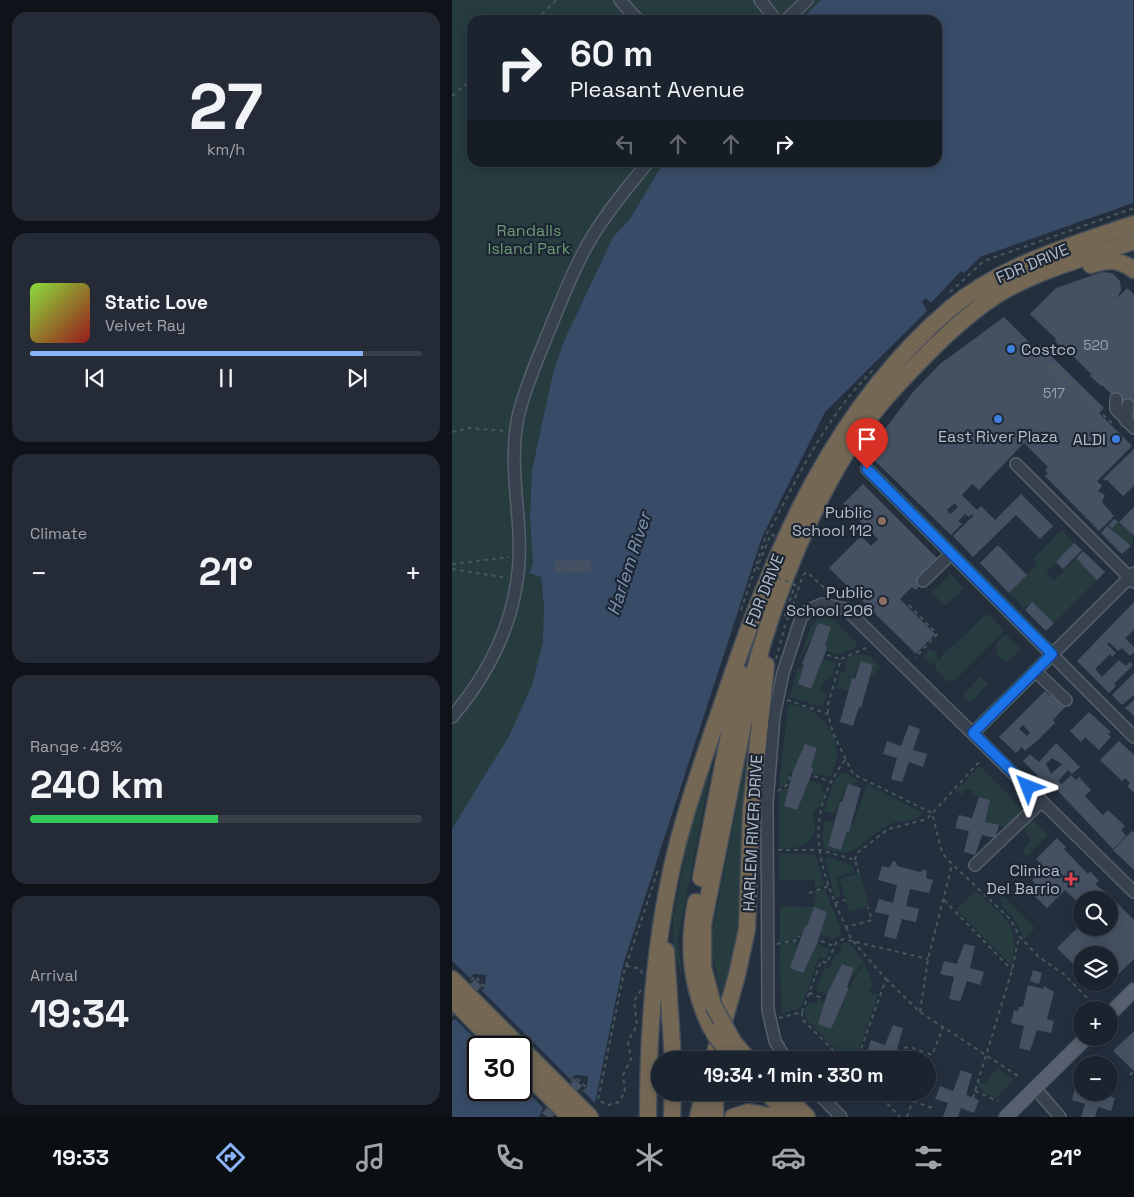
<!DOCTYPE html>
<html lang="en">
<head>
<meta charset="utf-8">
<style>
  body { margin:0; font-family:"Space Grotesk",sans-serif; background:#242b36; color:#f1f3f6; height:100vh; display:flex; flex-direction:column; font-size:19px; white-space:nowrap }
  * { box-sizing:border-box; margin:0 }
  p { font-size:16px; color:#a0a4aa }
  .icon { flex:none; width:28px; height:28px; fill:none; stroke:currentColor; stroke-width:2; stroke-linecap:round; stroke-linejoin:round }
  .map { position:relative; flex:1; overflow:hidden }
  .details { display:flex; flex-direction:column; gap:12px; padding:12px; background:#0f1319; width:452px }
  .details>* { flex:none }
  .banner { position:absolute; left:15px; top:15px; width:475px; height:152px; border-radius:15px; box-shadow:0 2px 12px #0003,0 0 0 1px #39404a; background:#1b232e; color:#f1f3f6; overflow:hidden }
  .buttons { position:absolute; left:621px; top:891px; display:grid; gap:10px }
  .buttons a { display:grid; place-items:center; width:45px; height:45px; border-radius:50%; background:#1b232e; box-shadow:0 2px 12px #0003,0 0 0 1px #39404a; font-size:25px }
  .speed { position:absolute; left:15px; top:1036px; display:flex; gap:10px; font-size:25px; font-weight:700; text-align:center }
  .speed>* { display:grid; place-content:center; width:65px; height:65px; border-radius:50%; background:#1b232e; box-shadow:0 2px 12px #0003,0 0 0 1px #39404a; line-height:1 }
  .speed .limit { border:2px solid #111; border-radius:8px; background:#fff; color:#111 }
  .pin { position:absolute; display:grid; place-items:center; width:42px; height:42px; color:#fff; margin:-51px -21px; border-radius:50% 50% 50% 0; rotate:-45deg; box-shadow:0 0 5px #0007 }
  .pin .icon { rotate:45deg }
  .me { position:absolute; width:55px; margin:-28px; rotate:315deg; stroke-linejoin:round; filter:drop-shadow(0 0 4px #0008) }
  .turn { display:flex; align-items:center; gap:18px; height:105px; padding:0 20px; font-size:22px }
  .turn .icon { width:65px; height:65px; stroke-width:2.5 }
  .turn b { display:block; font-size:35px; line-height:42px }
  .lanes { display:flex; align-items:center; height:48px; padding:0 20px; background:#0003; justify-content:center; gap:25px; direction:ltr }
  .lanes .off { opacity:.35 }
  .big { font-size:38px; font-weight:600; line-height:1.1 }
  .details .tile { flex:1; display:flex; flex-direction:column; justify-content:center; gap:8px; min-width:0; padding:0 18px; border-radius:15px; background:#242b36 }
  .details .dial { align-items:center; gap:0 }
  .dial b { font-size:65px; line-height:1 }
  .song { display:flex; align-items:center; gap:15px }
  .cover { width:60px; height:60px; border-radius:8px; background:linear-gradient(135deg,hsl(90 70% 55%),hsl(0 70% 35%)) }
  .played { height:5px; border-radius:2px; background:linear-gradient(90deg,#8ab4f8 85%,#39404a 85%) }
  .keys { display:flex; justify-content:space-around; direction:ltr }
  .heat { display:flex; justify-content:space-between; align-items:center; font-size:28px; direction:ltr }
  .charge { height:8px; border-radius:4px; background:linear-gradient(90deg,#34c759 48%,#39404a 0) }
  .trip { position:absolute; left:199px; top:1051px; width:285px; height:50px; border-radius:25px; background:#1b232e; box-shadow:0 2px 12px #0003,0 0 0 1px #39404a; font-weight:600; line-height:50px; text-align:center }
  .tab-bar { display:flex; height:80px; justify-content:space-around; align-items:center; background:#0b0e12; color:#a0a4aa }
  .tab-bar .icon { width:35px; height:35px }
  .tab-bar .active { color:#8ab4f8 }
  .tab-bar b { font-size:22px; color:#f1f3f6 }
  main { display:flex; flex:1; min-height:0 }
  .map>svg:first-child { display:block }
  .green { fill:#263c3f }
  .water { fill:#394c67; fill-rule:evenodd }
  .pier { fill:#242f3e }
  .building { fill:#455162; fill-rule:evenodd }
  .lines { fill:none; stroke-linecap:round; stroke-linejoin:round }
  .minor-casing { stroke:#565f6c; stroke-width:14 }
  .major-casing { stroke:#414a57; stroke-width:16 }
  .highway-casing { stroke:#434c59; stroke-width:19 }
  .path { stroke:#44595c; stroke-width:2; stroke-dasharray:4 4; stroke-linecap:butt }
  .minor { stroke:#38414e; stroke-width:11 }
  .major { stroke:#56606e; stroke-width:14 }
  .highway { stroke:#746855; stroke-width:16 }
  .highway-bridge-casing { stroke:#434c59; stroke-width:19; stroke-linecap:butt }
  .path-bridge { stroke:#44595c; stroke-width:2; stroke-dasharray:4 4; stroke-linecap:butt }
  .highway-bridge { stroke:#746855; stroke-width:16 }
  .route-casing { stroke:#114b97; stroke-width:12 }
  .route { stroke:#1a73e8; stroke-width:9 }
  .shop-dot { fill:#3f7fe0; stroke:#1d2633; stroke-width:2 }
  .education-dot { fill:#8d6e63; stroke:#1d2633; stroke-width:2 }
  .health-dot { fill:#e0444e; stroke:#1d2633; stroke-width:2 }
  .labels { text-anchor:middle; stroke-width:4.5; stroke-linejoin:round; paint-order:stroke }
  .number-label { font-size:14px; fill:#98a1af }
  .park-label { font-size:16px; fill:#6b9a76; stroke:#1d2633 }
  .street-label { font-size:16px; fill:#b4bcc9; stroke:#1d2633 }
  .poi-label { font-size:16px; fill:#b4bcc9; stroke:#1d2633; text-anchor:end }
  .water-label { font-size:18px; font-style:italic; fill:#7c92b1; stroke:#1d2633 }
</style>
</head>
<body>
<main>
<section class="details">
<div class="tile dial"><b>27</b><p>km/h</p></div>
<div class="tile">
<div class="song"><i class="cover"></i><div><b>Static Love</b><p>Velvet Ray</p></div></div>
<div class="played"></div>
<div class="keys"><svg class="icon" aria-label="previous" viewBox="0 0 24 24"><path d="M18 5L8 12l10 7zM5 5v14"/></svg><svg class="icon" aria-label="pause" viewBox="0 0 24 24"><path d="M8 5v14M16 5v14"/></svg><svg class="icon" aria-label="next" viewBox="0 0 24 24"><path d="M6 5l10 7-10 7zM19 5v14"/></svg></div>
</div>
<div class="tile"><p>Climate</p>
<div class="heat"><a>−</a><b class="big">21°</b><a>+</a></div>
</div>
<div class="tile"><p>Range · 48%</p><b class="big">240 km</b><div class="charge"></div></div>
<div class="tile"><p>Arrival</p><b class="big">19:34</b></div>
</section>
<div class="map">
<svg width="682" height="1117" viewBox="0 0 682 1117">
  <rect width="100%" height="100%" fill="#242f3e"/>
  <path class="green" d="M 0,0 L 369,0 L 349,20 L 20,20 L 20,162 L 211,163 L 178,219 L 161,237 L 112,341 L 101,373 L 80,470 L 78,517 L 81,564 L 77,573 L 89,577 C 91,598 94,620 91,641 C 81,711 36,771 0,829 Z
    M 663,518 L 681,536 L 681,543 L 678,546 L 655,526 Z
    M 610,530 L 622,543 L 594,573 L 602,581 L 624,558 L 645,580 L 602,623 L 580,602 L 572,608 L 557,593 L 585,564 L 581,559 Z
    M 498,574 L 512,588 L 493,606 L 479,592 Z
    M 534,614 L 540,617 L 551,629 L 550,633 L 502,681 L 495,681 L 483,668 L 484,662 L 478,665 L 471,656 L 478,649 L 485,653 L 485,661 Z
    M 368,616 L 382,620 L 405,643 L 404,647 L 387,655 L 374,651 L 375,646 L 373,645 L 379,627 L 366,623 L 360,642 L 358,641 L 345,666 L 359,626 Z
    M 554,635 L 569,649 L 555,663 C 541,657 540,642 554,635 Z
    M 403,655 L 417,655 L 429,667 L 419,678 L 416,684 L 421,665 L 409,661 L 396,690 L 384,688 L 389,672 L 394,671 L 394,659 Z
    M 371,659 L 384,663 L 380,678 L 377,678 L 376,681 L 372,680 L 368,690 L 375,693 L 371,707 L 338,697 L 345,669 L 352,665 L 346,684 L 358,689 Z
    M 529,676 L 536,684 L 518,702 L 510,695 Z
    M 336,705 C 363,705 383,726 385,752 C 386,760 381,768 379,775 L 375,777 L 360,773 L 361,768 L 359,767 L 365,749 L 353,744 L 346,763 L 344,763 L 341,771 L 339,771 L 334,785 L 327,788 Z
    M 295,753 L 290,821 L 289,926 L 270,1000 L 260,954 L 260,934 Z
    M 262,754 L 226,940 L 230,977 L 221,947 L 221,920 L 237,831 Z
    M 528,766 L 574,813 L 559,829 L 533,822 L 538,800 L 520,796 L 521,791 L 513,789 L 510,795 L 503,791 Z
    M 394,773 L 412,784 L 404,782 L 401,786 L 396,784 L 383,814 L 372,811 L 381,784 L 388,774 Z
    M 357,780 L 371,784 L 369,791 L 373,792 L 369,805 L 361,812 C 361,818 364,823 363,829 C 360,847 342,849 327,849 L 327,792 L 338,787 L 332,806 L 344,810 Z
    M 415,784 L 469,812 L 470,815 C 463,822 450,820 441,823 C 413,833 407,864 372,848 L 370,836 L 373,821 L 381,822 L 380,826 L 382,827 L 376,846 L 389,850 L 395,831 L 397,831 L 399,824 L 402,823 Z
    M 577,816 L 596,835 L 575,856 L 570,851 L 580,840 L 569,827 Z
    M 327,853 L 364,855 L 372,886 L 363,888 L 363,880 L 327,880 Z
    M 378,857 L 399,865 L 403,872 L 384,877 L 389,897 L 386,898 L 383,897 L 373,860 Z
    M 408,873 L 417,906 L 397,912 L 387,879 Z
    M 373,889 L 388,927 L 388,936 L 378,941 L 379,937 L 368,936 L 370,932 L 353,926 L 349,935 L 347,933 L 345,939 L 328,943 L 328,906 L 362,907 L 363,890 Z
    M 524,891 C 551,917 570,923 559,965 L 504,909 Z
    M 551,896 L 583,928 L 572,939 L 561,917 L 549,905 L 549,898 Z
    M 346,941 L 344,948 L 360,956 L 365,944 L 378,949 L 374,959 L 367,957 L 349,1008 L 329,1014 L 328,945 Z
    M 393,943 L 397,943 L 412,962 L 406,968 L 402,977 L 399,976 L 402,968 L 390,964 L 375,994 L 364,990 L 372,967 L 378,969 L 382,955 L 388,954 L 390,948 L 386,946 Z
    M 413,964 L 422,986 L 417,988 L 420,995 L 425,994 L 425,998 L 403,1060 L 394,1060 L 354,1019 L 352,1012 L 356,1002 L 364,1004 L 366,1000 L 372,1002 L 373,1006 L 366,1024 L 379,1029 L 386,1010 L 388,1011 C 392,1001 404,971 413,964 Z
    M 546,1068 L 562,1080 L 544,1098 L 528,1090 L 526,1086 L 527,1082 L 535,1084 L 539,1074 Z"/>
  <path class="water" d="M 369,0 L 681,0 L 681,203 L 528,257 L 512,273 L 509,271 L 479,303 L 473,298 L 470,302 L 475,311 L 373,412 L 310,537 L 171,965 L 140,1117 L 0,1117 L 0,829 L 57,736 L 80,685 L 91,641 L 92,605 L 89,577 L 77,573 L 81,564 L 78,517 L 80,470 L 101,373 L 112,341 L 161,237 L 178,219 L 211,163 L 485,162 L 485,20 L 349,20 ZM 26,1048 L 69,1048 L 69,1090 L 26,1090 Z"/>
  <path class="pier" d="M 0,961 L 18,978 L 22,974 L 34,975 L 33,987 L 30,991 L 118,1079 L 123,1075 L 136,1076 L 135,1087 L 131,1091 L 145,1105 L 143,1117 L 87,1117 L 91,1108 L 69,1085 L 69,1048 L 31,1047 L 3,1019 L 0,1021 Z"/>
  <path class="building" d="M 650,272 L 660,273 L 668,281 L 669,290 L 665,298 L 675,288 L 682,294 L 682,411 L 676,405 L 673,408 L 650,385 L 649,386 L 638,376 L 639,374 L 615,350 L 613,352 L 603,341 L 604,339 L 578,314 L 604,288 Z
    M 552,317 L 584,349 L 588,345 L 652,408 L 647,413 L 680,446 L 645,481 L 650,486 L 646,491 L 653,495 L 650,502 L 662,516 L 647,531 L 593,476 L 596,473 L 593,470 L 596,467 L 572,443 L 527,490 L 520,484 L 510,495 L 525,510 L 529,506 L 543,520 L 569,494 L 601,526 L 588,539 L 564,515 L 521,557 L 501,536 L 521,516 L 520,514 L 517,517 L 513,514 L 506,521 L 510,524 L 499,535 L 415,453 L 461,392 L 488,364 ZM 503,503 L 506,507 L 498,514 L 495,510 Z
    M 682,449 L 682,486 L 671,496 L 655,480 L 653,481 L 651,479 Z
    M 411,484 L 487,560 L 464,590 L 460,587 L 448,599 L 483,634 L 464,654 L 377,568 L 409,536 L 419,546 L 426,539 L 391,504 Z
    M 682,507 L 682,536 L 667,522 Z
    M 662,519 L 666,522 L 660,528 L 657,525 Z
    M 655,526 L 679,546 L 670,554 L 649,533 Z
    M 622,543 L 630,550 L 611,569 L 604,562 Z
    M 546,545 L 575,575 L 557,593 L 528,563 Z
    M 631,551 L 653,572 L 645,580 L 624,558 Z
    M 139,560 L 139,572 L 103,573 L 102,561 Z
    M 580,602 L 602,623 L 594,631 L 573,610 Z
    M 682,602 L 682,630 L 673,638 L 682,647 L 682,652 L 678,656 L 670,648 L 666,651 L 657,642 L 655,644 L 664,653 L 660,657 L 658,654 L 643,669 L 650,677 L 667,660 L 674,666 L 678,662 L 681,665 L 662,684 L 664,686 L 657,693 L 625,661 Z
    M 366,623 L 379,627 L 373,645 L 375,646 L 374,651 L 359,689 L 346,684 L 352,665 L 350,664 Z
    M 409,661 L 421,665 L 409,708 L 407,707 L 401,726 L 388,722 L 400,678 L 403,679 Z
    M 682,673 L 682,695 L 670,705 L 660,695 Z
    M 593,691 L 598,696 L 602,692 L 613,707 L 601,720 L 603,723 L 586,740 L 573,751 L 570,747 L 564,753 L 547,737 ZM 571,725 L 578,733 L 575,736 L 567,729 Z
    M 682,700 L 682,716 L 673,708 Z
    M 637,712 L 659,732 L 656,734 L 659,737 L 647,750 L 633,737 L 629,742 L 618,731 Z
    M 457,725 L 468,729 L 461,750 L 475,754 L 471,767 L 457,762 L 450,782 L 439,779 L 445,758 L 431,754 L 435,741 L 449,746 Z
    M 667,741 L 682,755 L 682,793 L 675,786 L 678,783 L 673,778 L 670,781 L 648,760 Z
    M 604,743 L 628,767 L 620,774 L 616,770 L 606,781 L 610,784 L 619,775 L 624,780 L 627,777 L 639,790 L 633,796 L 645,809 L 651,815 L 656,810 L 673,826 L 669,830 L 674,836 L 661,849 L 605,790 L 602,792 L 571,761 L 578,754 L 587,762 ZM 600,758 L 610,764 L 599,774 L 594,764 Z
    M 353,744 L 365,748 L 359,767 L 361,768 L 360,773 L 345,810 L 332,806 L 341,771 Z
    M 396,784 L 409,788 L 397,832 L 395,831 L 389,850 L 376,846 L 388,802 L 390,802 Z
    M 527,797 L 538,800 L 533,822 L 547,825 L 543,838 L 530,835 L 523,855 L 512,852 L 517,831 L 503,828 L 507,815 L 520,818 Z
    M 680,831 L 682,832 L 682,870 L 661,850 Z
    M 605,838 L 614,847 L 612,849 L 636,874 L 638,871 L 647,881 L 643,884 L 658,896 L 682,920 L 682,959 L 648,992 L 639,982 L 658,982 L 658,955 L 630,955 L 630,973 L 605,948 L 630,923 L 630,928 L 658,928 L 658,900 L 630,900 L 630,906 L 613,890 L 595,908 L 576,890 L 583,884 L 580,880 L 586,875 L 589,878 L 598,870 L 594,866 L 593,868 L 584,859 Z
    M 441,861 L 444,862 L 445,866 L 468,872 L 473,869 L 475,872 L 474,878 L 481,880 L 477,893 L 458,889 L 454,906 L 467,909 L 464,922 L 450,919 L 444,939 L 432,936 L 437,915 L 423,912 L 427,899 L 441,903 L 445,885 L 426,880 L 430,866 L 437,868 Z
    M 362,907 L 375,912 L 365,944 L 351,973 L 338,968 L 353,926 L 355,926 Z
    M 512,944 L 523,946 L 518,968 L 532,972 L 528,985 L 515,981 L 508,1001 L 497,999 L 502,977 L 488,974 L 492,961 L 505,964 Z
    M 390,964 L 402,968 L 395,987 L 397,988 L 379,1029 L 366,1024 L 375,994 Z
    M 581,970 L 590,973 L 587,984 L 578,981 Z
    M 23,979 L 30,986 L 0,1017 L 0,1003 Z
    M 576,985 L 591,989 L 592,986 L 602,992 L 595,1019 L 602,1021 L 599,1033 L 585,1030 L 578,1051 L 567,1048 L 572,1026 L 559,1023 L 562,1010 L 566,1011 L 567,1007 L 571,1007 Z
    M 441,1025 L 451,1028 L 445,1049 L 458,1054 L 456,1060 L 427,1060 L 428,1057 L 415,1053 L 419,1040 L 433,1045 Z
    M 682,1031 L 682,1071 L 661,1051 Z
    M 509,1070 L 520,1074 L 514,1095 L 527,1100 L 522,1113 L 509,1108 L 506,1117 L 491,1117 L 496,1103 L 483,1099 L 488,1086 L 501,1091 Z
    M 123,1079 L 130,1086 L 100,1117 L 95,1117 L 90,1113 Z
    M 623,1087 L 630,1089 L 630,1092 L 650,1092 L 663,1098 L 659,1111 L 646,1107 L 643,1117 L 629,1117 L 633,1104 L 620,1100 Z"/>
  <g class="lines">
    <g class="minor-casing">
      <path id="minor" d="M 168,0 L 186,20
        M 308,0 L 324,20
        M 334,20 L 355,0
        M 664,399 L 664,409 L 682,428
        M 674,421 L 676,405
        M 564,464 L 682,582
        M 415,469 L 682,737
        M 471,581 L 499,554
        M 583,671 L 614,700
        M 0,717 C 44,665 71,603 67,533 C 65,495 58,455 66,417 C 72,390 84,363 94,338 C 111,297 127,252 154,216 C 167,197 182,180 196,162
        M 521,733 L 682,573
        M 523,865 L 590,801
        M 334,1060 L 323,1041 L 316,1010 L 315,803 L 322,716 L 331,673 L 349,618 L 355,611 L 370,604 L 394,609 L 682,892
        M 583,1088 L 608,1117
        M 365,1092 L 389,1117"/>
    </g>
    <g class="major-casing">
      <path id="major" d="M 658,1014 L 682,990
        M 554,1117 L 634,1038"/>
    </g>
    <g class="highway-casing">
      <path id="highway" d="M 639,265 C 656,259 667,259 682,270
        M 249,878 L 289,674
        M 244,902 C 235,947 239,986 259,1028
        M 214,951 L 221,1060
        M 0,979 L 138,1117
        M 0,999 L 48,1048
        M 261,1005 L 251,967 L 251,924 L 298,690 C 319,601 366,484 422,412 C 439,390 459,370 478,351 C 500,329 522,309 548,293 C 588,269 637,257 682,241
        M 282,1043 L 297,1060
        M 261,1060 L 285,975 L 295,929 L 299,811 L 314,665
        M 69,1068 L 118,1117
        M 263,1092 L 263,1117
        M 314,1092 L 336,1114
        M 330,1092 L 355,1117
        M 196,1117 C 196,1026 203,934 225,846 C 239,791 259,738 277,684 C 325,543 383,407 499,308 C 552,264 618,246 682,224
        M 220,1117 L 221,1092
        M 246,1117 L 252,1092
        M 281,1117 L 297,1112 L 322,1117"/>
    </g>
    <path class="path" d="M 84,20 L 104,0
      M 0,96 L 20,79
      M 498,292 L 532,261 L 682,208
      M 601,364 L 615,378
      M 599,365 L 660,423
      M 597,367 L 610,380 L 613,380
      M 0,432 L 17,428 L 54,431
      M 0,564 L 57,557
      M 0,569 L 56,578
      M 351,575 L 355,572 L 380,595
      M 457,605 L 485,634 L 463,658
      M 289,610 L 315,533 L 321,524 C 350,468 377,413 423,368
      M 375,655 L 389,659
      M 324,659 L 333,625
      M 335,700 L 376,714 L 381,733 L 401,774 L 480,813 L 490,852 L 495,859 L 558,919 L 568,937 L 588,958 L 613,975 L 642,1005
      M 376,713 L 376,704 L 389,659 L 414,648
      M 393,760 C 350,817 366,868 394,927 L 420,920 L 416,907
      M 362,776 L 379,782
      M 326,791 L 335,785 L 340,772
      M 326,850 L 368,850 L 403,860 L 407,874
      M 403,860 L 404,854 L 436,829 L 475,819 L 527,762
      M 357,893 L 376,886
      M 492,900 L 560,970
      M 383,903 L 393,900
      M 394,927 L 399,939 L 434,979 L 405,1060
      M 369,941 L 382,946
      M 325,944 L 346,940 L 347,936
      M 174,966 L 189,969 L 190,974
      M 434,979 L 468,1012 L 569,1078
      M 19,980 L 23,976 L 32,986 L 29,990
      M 189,990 L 182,1001 L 185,1025 L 176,1042 L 179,1059 L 171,1075 L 173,1092 L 167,1102 L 156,1105 L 146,1100 L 172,972 L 206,870
      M 357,993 L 370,998
      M 350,1012 L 369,961 L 375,963 L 384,943 L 391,939 L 476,959
      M 468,1012 L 476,959 L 500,865
      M 327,1018 L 350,1012 L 350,1019 L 391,1060
      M 452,1048 L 458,1047 L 475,1053
      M 473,1060 L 475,1053 L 480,1055 L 491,1027
      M 678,1075 L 682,1071
      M 119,1081 L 123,1077 L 133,1086 L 130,1091
      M 523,1091 L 546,1101
      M 424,1092 L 448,1117
      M 521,1098 L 560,970 L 567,937
      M 461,1101 L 483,1109
      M 455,1117 L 464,1092"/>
    <use href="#minor" class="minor"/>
    <use href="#major" class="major"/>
    <use href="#highway" class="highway"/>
    <g class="highway-bridge-casing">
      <path id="highway-bridge" d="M 261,1005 L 282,1043
        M 261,1032 L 282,1060"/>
    </g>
    <path class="path-bridge" d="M 323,536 L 319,534 L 305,568 L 343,585 L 332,618 L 336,619 L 351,575"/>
    <use href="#highway-bridge" class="highway-bridge"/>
  </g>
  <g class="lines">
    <g class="route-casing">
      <path id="route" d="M 415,469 L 600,654 L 521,733 L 576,787"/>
    </g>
    <use href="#route" class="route"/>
  </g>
  <g class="shop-dot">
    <circle cx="559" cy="349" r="5"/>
    <circle cx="546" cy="419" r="5"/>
    <circle cx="664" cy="439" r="5"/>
  </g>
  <g class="education-dot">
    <circle cx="430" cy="521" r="5"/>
    <circle cx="431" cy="601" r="5"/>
  </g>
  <path class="health-dot" d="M616.5 871.5h5v5h5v5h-5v5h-5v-5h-5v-5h5z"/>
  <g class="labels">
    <g class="number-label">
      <text x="644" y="350">520</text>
      <text x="602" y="398">517</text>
    </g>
    <g class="park-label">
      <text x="77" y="236">Randalls<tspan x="77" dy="18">Island Park</tspan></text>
    </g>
    <g class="street-label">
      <text transform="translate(580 263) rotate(-23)" y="6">FDR DRIVE</text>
      <text transform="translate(312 590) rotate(-68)" y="6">FDR DRIVE</text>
      <text transform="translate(300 833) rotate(-87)" y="6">HARLEM RIVER DRIVE</text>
    </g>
    <g class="poi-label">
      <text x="569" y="355" text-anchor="start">Costco</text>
      <text x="546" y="442" text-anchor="middle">East River Plaza</text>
      <text x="654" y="445">ALDI</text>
      <text x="420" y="518">Public<tspan x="420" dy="18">School 112</tspan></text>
      <text x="421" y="598">Public<tspan x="421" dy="18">School 206</tspan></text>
      <text x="608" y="876">Clinica<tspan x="608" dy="18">Del Barrio</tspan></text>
    </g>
    <g class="water-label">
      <text transform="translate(177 564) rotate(-72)" y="6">Harlem River</text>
    </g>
  </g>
</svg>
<div class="buttons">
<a><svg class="icon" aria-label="search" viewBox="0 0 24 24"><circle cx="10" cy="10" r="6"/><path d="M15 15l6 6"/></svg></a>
<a><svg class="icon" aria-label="layers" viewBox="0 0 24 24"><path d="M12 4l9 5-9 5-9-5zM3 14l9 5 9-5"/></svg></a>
<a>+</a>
<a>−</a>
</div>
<div class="speed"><div class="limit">30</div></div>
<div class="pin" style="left:415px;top:469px;background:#d93025"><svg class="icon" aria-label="arrive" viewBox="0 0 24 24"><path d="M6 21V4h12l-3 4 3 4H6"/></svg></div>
<svg class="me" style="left:576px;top:787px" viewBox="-20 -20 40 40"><path d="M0-17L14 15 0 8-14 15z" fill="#1a73e8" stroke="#fff" stroke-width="4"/></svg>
<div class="trip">19:34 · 1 min · 330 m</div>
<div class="banner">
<div class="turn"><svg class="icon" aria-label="right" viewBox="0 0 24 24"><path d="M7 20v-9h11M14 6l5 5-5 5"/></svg><div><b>60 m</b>Pleasant Avenue</div></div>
<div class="lanes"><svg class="icon off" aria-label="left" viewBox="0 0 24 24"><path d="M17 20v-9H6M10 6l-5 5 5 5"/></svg><svg class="icon off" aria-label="ahead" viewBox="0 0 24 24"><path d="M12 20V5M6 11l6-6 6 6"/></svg><svg class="icon off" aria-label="ahead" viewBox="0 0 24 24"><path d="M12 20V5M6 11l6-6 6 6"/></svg><svg class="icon" aria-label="right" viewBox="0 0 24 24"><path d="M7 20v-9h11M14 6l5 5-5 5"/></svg></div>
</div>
</div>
</main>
<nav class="tab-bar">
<b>19:33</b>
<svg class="icon active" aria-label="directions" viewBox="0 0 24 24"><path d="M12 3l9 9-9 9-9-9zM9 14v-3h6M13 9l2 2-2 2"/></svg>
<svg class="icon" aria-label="music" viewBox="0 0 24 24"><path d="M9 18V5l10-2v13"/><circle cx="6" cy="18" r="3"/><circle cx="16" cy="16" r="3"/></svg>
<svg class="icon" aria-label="phone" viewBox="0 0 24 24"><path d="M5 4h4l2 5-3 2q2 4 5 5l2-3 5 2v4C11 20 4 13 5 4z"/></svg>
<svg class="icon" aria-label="climate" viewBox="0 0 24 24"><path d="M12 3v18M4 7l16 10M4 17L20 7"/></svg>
<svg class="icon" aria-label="car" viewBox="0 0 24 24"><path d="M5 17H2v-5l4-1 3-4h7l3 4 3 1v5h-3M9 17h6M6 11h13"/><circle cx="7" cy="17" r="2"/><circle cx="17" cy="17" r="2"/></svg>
<svg class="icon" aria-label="filters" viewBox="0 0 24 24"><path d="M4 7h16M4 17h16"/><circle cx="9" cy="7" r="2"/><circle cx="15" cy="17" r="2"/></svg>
<b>21°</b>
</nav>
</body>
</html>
